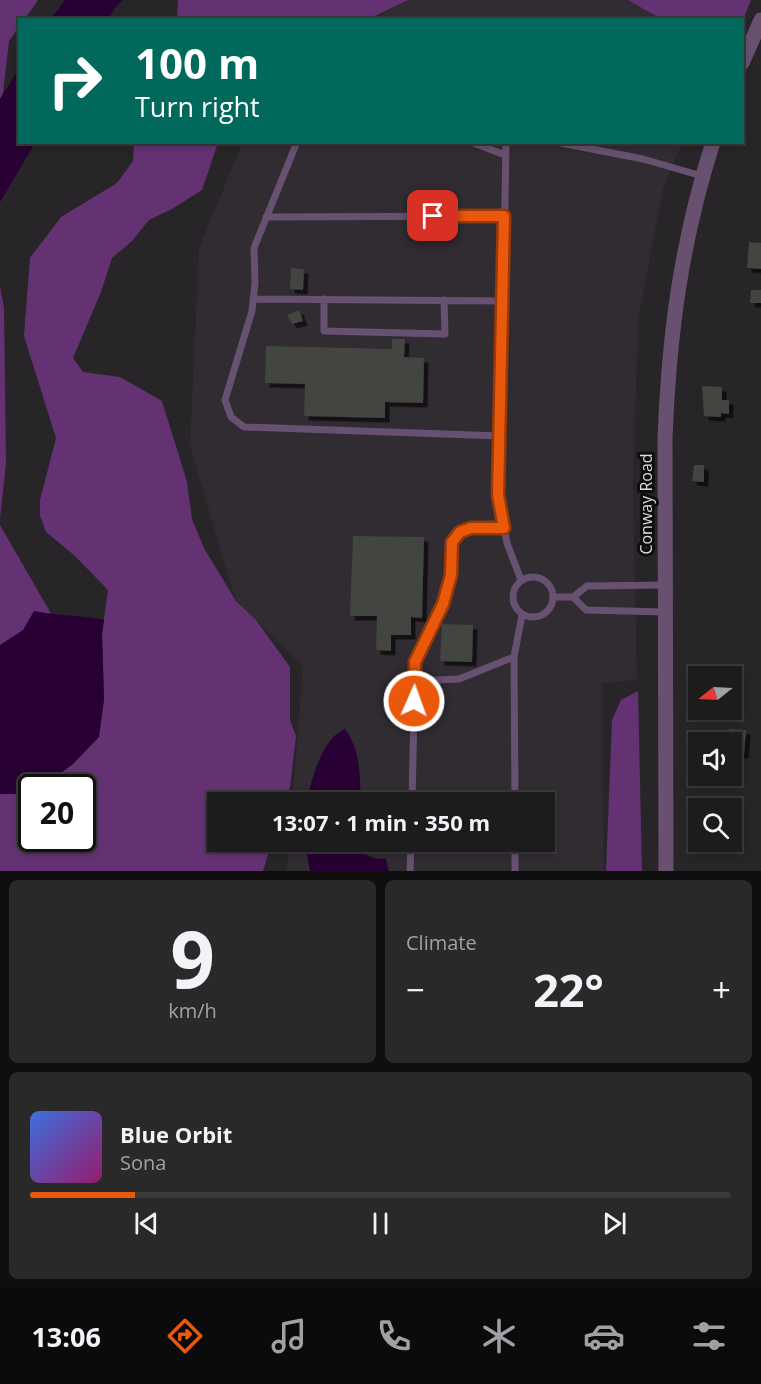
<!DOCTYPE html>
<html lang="en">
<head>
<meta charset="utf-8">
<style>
  body { margin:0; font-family:"Open Sans",sans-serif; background:#2a292a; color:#f1f3f6; height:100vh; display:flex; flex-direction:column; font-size:22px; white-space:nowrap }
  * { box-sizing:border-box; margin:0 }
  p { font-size:20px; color:#a0a1a4 }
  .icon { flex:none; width:33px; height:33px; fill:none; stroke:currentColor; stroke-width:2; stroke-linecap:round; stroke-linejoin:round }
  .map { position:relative; height:871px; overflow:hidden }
  .details { display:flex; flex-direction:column; gap:9px; padding:9px; background:#100f10; flex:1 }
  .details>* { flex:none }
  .top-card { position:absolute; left:18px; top:18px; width:726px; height:126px; border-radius:0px; box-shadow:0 3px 9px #0003,0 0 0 2px #3b3a3b; background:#00695c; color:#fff; overflow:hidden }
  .needle { width:39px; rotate:252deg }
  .controls { position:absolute; left:688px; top:666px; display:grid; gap:12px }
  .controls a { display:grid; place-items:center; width:54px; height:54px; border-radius:0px; background:#1d1c1d; box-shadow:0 3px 9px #0003,0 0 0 2px #3b3a3b; font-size:30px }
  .speed { position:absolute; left:18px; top:774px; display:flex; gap:12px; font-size:30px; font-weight:700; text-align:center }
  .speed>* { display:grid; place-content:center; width:78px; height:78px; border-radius:50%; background:#1d1c1d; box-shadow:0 3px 9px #0003,0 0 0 2px #3b3a3b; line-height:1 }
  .speed .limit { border:3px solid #111; border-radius:9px; background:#fff; color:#111 }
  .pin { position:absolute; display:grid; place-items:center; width:51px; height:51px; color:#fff; margin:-26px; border-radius:12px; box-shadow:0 3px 9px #0006 }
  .me { position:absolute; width:66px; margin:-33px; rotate:2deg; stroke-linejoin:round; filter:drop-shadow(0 0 4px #0008) }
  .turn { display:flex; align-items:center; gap:21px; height:126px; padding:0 18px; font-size:27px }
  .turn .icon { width:78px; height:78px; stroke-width:2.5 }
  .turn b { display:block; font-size:42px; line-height:51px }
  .big { font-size:45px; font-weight:700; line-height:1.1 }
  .details .card { flex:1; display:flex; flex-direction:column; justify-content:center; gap:9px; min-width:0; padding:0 21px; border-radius:9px; background:#2a292a }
  .details .dial { align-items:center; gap:0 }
  .dial b { font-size:78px; line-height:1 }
  .song { display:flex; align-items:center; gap:18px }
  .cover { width:72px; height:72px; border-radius:9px; background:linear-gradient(135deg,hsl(220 70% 55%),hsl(320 70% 35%)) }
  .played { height:6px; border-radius:3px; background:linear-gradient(90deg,#ea580c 15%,#3b3a3b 15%) }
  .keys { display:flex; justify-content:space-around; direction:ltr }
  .heat { display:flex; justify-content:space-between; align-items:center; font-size:33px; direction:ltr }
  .details .tiles { flex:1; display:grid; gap:9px; grid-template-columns:1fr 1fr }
  .card:last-child { grid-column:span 2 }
  .trip { position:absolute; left:207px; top:792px; width:348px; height:60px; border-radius:0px; background:#1d1c1d; box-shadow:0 3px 9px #0003,0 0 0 2px #3b3a3b; font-weight:700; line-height:60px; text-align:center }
  .tab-bar { display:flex; height:96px; justify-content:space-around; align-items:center; background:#0c0b0c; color:#a0a1a4 }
  .tab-bar .icon { width:42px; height:42px }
  .tab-bar .current { color:#ea580c }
  .tab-bar b { font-size:27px; color:#f1f3f6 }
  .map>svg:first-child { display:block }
  .built { fill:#312b32 }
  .green { fill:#643273; fill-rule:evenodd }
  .water { fill:#280033 }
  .building { fill:#424441; filter:url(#shadow) }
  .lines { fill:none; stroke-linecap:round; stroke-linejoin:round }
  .service { stroke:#685170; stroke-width:7 }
  .tertiary { stroke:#685170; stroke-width:15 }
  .route-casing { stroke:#983908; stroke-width:15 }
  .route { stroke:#ea580c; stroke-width:10 }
  .labels { text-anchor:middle; stroke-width:6; stroke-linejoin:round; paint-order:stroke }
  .street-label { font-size:16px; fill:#dedddf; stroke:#0f0e0f }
</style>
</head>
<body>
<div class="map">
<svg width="761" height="871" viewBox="0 0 761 871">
  <defs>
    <filter id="shadow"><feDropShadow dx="4.5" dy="4.5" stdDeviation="0" flood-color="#0009"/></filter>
  </defs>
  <rect width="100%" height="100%" fill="#272527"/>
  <path class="built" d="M 408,0 L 628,0 L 661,19 L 370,20 Z
    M 242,143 L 682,143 L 662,192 L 638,322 L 633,484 L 637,680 L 602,683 L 604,871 L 287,871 L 289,842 L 544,842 L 544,802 L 292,802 L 303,667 L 235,599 L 190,446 L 199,249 Z"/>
  <path class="green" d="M 0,0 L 38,0 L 25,19 L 20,20 L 19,27 L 9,41 L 3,93 L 0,99 Z
    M 178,0 L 408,0 L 369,19 L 177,20 Z
    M 628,0 L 751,0 L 743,20 L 661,19 Z
    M 134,143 L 218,143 L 202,190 L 172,209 L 149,220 L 132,241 L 112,258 L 101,292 L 73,358 L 83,372 L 120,377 L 162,401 L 187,482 L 192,519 L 204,548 L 236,601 L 256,620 L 290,667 L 290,720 L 296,736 L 290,787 L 285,802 L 218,802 L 218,842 L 272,842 L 263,871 L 0,871 L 0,525 L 103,704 L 104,700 L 102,634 L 108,590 L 75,556 L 46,532 L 40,516 L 40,500 L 56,438 L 24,336 L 30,258 L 61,217 L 117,183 L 133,161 ZM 32,788 L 82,788 L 82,838 L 32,838 Z
    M 0,286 L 4,308 L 6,463 L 0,519 Z
    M 638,691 L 642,871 L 606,871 L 612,720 L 621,700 Z"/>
  <path class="water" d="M 65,0 L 123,0 L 117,5 L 108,19 L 51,19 Z
    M 19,69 L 20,142 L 35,143 L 0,202 L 0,99 Z
    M 34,611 C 57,616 81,615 104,620 L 102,634 L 104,700 L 99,737 L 73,764 L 48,783 L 16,794 L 0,794 L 0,645 L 23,630 Z
    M 345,729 C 360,749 361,777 360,802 L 307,802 C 311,780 322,738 345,729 Z
    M 305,842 L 361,842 C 365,858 370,858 386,859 L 389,871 L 310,871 Z"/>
  <path class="building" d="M 749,242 L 761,243 L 761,269 L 747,268 Z
    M 291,268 L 304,269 L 303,290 L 290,289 Z
    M 751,290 L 761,290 L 761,303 L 750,303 Z
    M 299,310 L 303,321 L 292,324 L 287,315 Z
    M 392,339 L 405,339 L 404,357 L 424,358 L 423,403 L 385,402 L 385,418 L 304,416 L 305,384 L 265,383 L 266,346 L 392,349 Z
    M 702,386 L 722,387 L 722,400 L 729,400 L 729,414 L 721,413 L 721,417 L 704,416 Z
    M 694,465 L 704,465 L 704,482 L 692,481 Z
    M 353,536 L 424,537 L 422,618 L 411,617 L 411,635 L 391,635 L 391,651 L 376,650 L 377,616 L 350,616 Z
    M 442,624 L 473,625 L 472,662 L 440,661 Z
    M 729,729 L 746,730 L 744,754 L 732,753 L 732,742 L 728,742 Z"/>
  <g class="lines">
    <path class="service" d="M 297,142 L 254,248 L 255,283 L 252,311 L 225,400 L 231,417 L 244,427 L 501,436 L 498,495 L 507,543 L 521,580
      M 471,142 L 505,155
      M 556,142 L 643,159 L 702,176
      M 266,217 L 504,216
      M 253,299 L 503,301
      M 324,299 L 324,331 L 445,334 L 444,300
      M 501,436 L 506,142
      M513 597a20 20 0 1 1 40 0a20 20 0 1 1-40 0Z
      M 553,597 L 573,597 L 587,586 L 664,585
      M 573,597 L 586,610 L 664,612
      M 415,681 L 459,679 L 514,657
      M 412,802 L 415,662 L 443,604 L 451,575 L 452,542 L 460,532 L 471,528 L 504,529
      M 515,802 L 514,657 L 522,615
      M 515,842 L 515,871
      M 410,871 L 411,842"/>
    <path class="tertiary" d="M 742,63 L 761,20
      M 666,871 L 665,439 C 669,334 681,243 713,142"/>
  </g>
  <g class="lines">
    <g class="route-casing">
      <path id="route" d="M 414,701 L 415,662 L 443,604 L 451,575 L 452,542 L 460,532 L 471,528 L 504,528 L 498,495 L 504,216 L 433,216"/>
    </g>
    <use href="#route" class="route"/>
  </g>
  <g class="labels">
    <g class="street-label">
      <text transform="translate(646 504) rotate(-90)" y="6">Conway Road</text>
    </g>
  </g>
</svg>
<div class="controls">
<a><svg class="needle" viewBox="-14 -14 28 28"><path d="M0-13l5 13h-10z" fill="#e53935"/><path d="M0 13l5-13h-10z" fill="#a0a1a4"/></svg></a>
<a><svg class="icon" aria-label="sound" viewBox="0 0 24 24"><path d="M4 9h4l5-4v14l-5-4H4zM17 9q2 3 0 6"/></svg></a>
<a><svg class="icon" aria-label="search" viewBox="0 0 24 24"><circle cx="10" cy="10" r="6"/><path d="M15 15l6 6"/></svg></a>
</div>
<div class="speed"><div class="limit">20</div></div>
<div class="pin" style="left:433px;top:216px;background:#d93025"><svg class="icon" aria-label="arrive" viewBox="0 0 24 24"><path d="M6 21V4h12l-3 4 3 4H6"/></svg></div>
<svg class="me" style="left:414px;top:701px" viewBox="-20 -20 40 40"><circle r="17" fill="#ea580c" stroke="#fff" stroke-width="3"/><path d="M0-11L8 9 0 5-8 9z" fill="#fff"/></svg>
<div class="trip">13:07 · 1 min · 350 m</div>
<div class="top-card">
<div class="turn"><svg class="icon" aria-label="right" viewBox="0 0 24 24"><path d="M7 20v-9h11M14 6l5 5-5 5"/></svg><div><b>100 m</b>Turn right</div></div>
</div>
</div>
<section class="details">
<div class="tiles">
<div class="card dial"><b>9</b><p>km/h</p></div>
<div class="card"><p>Climate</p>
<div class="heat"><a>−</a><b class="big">22°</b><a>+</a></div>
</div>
<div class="card">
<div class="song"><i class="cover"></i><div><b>Blue Orbit</b><p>Sona</p></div></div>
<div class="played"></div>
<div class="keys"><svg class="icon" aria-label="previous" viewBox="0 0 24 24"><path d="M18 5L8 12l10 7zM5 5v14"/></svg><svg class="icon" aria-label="pause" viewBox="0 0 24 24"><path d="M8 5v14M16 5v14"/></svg><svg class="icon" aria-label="next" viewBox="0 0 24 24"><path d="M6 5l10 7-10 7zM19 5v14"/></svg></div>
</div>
</div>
</section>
<nav class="tab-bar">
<b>13:06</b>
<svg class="icon current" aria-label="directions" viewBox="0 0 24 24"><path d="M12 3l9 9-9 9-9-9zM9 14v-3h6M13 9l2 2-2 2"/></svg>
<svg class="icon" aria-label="music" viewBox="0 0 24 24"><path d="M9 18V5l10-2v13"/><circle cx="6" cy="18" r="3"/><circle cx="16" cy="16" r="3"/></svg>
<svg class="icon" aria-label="phone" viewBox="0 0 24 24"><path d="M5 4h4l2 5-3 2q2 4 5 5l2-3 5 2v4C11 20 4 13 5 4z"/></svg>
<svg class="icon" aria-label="climate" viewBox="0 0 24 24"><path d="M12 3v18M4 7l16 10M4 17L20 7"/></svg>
<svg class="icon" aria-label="car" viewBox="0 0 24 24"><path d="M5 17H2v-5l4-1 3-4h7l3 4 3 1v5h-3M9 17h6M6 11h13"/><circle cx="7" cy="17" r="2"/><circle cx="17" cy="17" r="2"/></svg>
<svg class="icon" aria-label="filters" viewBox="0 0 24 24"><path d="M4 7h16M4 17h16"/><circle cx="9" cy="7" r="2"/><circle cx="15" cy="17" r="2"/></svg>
</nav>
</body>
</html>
